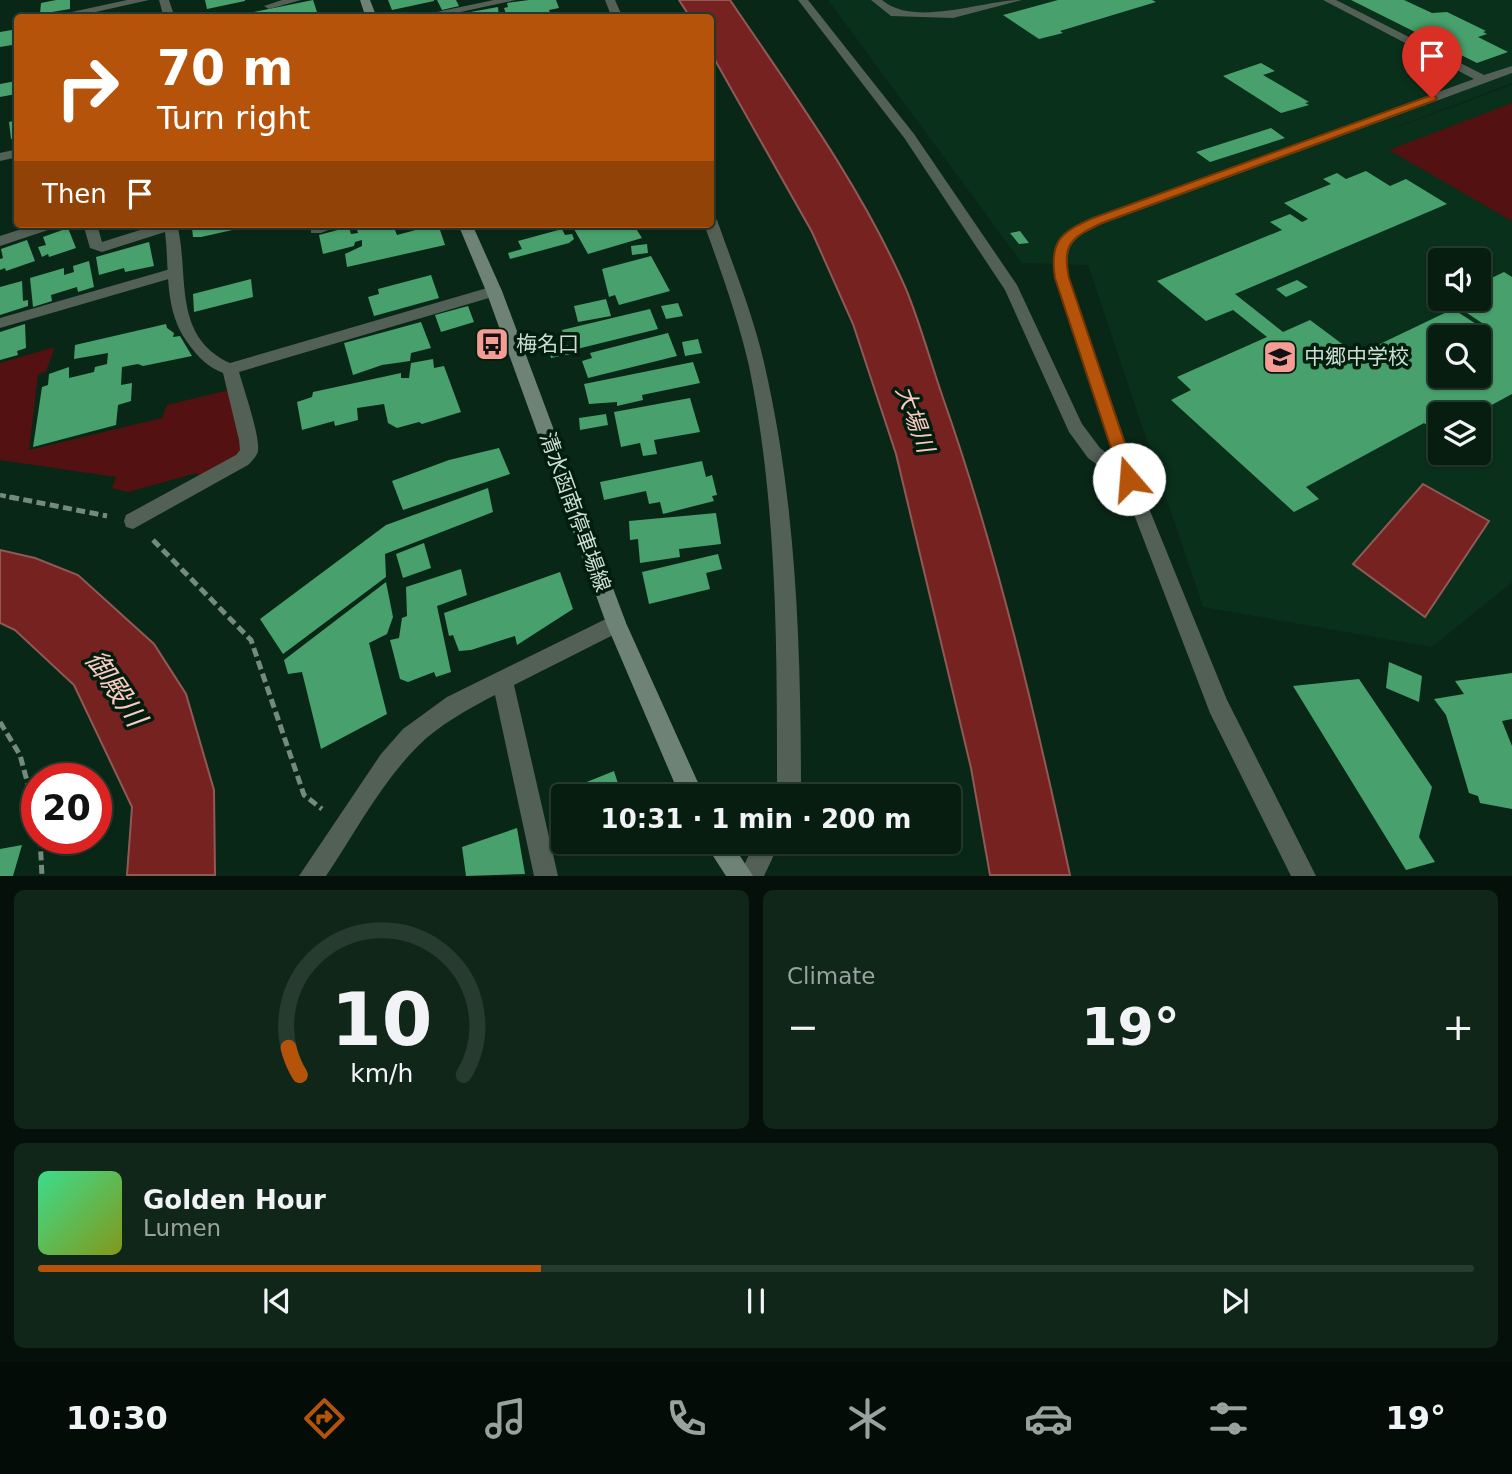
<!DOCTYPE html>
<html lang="en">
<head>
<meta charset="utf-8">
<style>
  body { margin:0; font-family:"DejaVu Sans","Noto Sans JP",sans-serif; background:#102619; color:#f1f3f6; height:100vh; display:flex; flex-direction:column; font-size:26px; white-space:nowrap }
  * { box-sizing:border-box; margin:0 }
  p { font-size:23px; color:#98a29f }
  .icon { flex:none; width:38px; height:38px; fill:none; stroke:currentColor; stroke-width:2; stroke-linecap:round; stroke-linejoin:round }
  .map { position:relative; height:876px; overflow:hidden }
  .panel { display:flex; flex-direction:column; gap:14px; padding:14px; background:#041009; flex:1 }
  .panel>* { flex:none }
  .guide { position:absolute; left:14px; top:14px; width:700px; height:214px; border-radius:7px; box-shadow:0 2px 5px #0004,0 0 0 2px #283b30; background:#b45309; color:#fff; overflow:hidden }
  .controls { position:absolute; left:1428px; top:248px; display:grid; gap:14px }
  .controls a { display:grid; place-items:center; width:63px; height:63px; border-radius:7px; background:#071d10; box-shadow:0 2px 5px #0004,0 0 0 2px #283b30; font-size:35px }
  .speed { position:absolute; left:21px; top:763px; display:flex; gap:14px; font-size:35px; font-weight:700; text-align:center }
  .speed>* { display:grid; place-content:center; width:91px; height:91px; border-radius:50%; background:#071d10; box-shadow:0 2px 5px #0004,0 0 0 2px #283b30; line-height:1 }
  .speed .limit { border:10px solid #d22; background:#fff; color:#111 }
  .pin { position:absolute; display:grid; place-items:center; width:60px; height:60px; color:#fff; margin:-72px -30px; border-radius:50% 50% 50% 0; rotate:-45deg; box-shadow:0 0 7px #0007 }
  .pin .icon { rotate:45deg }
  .me { position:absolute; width:77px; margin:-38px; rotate:342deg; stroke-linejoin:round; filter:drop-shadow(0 0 5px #0008) }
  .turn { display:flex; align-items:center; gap:24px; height:147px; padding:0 28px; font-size:32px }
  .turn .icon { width:91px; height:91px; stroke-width:2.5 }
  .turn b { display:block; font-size:49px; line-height:60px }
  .then { display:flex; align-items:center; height:66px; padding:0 28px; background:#0003; gap:14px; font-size:26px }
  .big { font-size:52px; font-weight:700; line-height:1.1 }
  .panel .card { flex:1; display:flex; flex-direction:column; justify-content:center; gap:10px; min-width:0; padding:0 24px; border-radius:10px; background:#102619 }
  .panel .dial { align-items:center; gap:0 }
  .dial svg { height:182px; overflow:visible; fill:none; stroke:#283b30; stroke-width:7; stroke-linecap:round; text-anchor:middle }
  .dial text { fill:#f1f3f6; stroke:none }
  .song { display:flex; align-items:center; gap:21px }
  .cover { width:84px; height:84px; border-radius:10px; background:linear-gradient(135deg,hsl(150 70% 55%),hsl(70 70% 35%)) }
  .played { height:7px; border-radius:4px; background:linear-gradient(90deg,#b45309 35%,#283b30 35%) }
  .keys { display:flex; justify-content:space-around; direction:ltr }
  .heat { display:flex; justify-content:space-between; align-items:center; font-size:38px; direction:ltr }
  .panel .tiles { flex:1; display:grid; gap:14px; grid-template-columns:1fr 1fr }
  .card:last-child { grid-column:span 2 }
  .trip { position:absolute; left:551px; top:784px; width:410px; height:70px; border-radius:7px; background:#071d10; box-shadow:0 2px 5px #0004,0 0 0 2px #283b30; font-weight:700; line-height:70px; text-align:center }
  .tabs { display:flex; height:112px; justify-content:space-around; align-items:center; background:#030c06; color:#98a29f }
  .tabs .icon { width:49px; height:49px }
  .tabs .current { color:#b45309 }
  .tabs b { font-size:32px; color:#f1f3f6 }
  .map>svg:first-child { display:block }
  .built { fill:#09301b; fill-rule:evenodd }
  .green { fill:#541111 }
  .water { fill:#752221; stroke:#8f5a56; stroke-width:2 }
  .building { fill:#48a16c; fill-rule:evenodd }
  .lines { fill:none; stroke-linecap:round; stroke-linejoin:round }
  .path-far1 { stroke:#738a7c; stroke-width:4.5; stroke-dasharray:6 3.5; stroke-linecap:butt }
  .path { stroke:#738a7c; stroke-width:5; stroke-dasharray:9 4.5; stroke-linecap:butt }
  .lane { fill:#536056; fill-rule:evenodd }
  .street { fill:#536056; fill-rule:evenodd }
  .secondary { fill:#6e8375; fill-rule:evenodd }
  .route { fill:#b45309; stroke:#753606; stroke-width:2 }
  .labels { text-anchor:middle; stroke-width:7; stroke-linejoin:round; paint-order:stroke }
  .poi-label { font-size:21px; fill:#cdded2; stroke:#011d0d; text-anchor:start }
  .street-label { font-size:21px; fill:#cdded2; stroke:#011d0d }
  .water-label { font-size:23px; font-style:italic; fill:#fcc9c3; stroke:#011d0d }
  .near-water-label { font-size:28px; font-style:italic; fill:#fcc9c3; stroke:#011d0d }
</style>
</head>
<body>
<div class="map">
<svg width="1512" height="876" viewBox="0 0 1512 876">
  <rect width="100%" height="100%" fill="#092716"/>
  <path class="built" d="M 828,0 L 1512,0 L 1512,83 L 1368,138 L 1512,85 L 1512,582 L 1432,647 L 1203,607 L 1088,265 L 1022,263 ZM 1440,261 L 1479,261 L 1479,299 L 1440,299 ZM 1440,338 L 1479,338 L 1479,376 L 1440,376 ZM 1440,415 L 1479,415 L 1479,453 L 1440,453 Z"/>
  <path class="green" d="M 1512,103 L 1512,221 L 1389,150 Z
    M 55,347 L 46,371 L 38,375 L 29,450 L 162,418 L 167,405 L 229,390 L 241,450 L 236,458 L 201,478 L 197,473 L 128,492 L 112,488 L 116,477 L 0,460 L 0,363 Z"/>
  <path class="water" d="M 679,0 L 730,0 C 793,93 861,186 906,289 C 920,323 930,360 942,395 C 997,551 1035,713 1070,875 L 990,875 L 971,768 L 896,454 L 853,324 L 812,232 L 711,53 L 710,18 L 690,17 Z
    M 1423,484 L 1489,521 L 1425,617 L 1353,564 Z
    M 0,550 L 35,558 L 78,575 L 154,644 L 186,694 L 214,790 L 215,875 L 127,875 L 132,807 L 74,685 L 15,630 L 0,623 Z"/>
  <path class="building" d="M 56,0 L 70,0 L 70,9 L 40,14 L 41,3 Z
    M 205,0 L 245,0 L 245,1 L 207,9 Z
    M 313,0 L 317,12 L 298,18 L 251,18 L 249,13 Z
    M 388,0 L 434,0 L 434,1 L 392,10 Z
    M 437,0 L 456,0 L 459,6 L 442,10 Z
    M 529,0 L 556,0 L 559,8 L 549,10 L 550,13 L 507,17 L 504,8 L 508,7 L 507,3 Z
    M 1058,0 L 1152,0 L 1156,2 L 1060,31 L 1063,33 L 1039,39 L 1003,15 Z
    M 1351,0 L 1404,0 L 1432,13 L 1447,12 L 1486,31 L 1483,32 L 1487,34 L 1478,37 L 1508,52 L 1477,63 Z
    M 498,7 L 499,18 L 467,18 L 465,13 Z
    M 18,29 L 18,44 L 0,47 L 0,32 Z
    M 1261,63 L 1275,71 L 1263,75 L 1309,102 L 1305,103 L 1309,105 L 1281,113 L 1223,76 Z
    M 16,81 L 16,94 L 0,97 L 0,84 Z
    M 18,120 L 18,137 L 11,139 L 9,122 Z
    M 1271,128 L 1285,138 L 1210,162 L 1196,152 Z
    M 1366,171 L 1390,186 L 1406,179 L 1447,204 L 1235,294 L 1283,332 L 1310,320 L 1357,355 L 1453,309 L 1487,331 L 1491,329 L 1446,299 L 1479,299 L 1479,284 L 1504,272 L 1512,277 L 1512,394 L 1475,414 L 1463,405 L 1440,415 L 1440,435 L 1424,423 L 1306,487 L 1319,499 L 1294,512 L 1171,400 L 1191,390 L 1177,377 L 1267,337 L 1233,310 L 1206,321 L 1157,281 L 1282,230 L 1270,222 L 1290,214 L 1302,222 L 1308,219 L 1284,203 L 1331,184 L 1323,179 L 1337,173 L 1346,179 ZM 1440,338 L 1479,338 L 1479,376 L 1440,376 Z
    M 184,224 L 245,224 L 246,227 L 201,237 L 193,237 L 192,228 L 185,229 Z
    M 365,224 L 414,224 L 395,230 L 397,235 L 438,224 L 445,245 L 347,267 L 345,254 L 362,246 L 362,240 L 355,242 L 354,246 L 323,254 L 319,235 L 349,227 L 351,234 L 358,233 L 356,226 Z
    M 591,224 L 633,224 L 642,238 L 588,254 L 574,229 Z
    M 68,228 L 76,248 L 49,257 L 48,254 L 42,257 L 38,247 L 46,245 L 43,237 Z
    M 562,229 L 565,235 L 572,234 L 574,239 L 569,243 L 510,259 L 508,253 L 522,249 L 518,241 Z
    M 1020,231 L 1029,243 L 1019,244 L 1010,233 Z
    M 27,240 L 35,261 L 6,271 L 5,268 L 0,270 L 0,259 L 3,258 L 1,249 Z
    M 149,242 L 154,266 L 125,272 L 124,268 L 99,275 L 96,257 Z
    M 647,244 L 648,253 L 632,255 L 631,246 Z
    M 651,256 L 670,291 L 619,305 L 615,295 L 609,297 L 602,269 Z
    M 89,261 L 94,287 L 78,292 L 77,287 L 51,295 L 52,301 L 33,307 L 30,278 L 64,268 L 64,275 L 74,272 L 73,266 Z
    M 431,275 L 439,298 L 374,316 L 368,297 L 379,294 L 378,289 Z
    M 251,279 L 253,297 L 194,312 L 193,294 Z
    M 1297,280 L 1308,287 L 1286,297 L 1276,289 Z
    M 22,281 L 23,301 L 28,300 L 28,306 L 0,315 L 0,287 Z
    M 606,299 L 611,316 L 578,322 L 574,306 Z
    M 678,303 L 683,316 L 666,319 L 661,306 Z
    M 468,306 L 474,322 L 441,332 L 435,315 Z
    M 650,309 L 658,329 L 577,349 L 573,338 L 565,340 L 562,330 Z
    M 421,322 L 431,348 L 411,353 L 410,361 L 382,365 L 353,375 L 344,343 Z
    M 25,324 L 26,348 L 17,351 L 18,355 L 0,360 L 0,332 Z
    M 166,324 L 167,328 L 174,333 L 173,337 L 180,336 L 192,356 L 143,366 L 138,364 L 122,367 L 121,385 L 132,383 L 131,401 L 118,405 L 116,425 L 33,447 L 42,387 L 48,385 L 49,374 L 69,367 L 69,378 L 94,372 L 95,367 L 107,364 L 108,353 L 74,359 L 75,345 Z
    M 668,333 L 677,356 L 588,378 L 582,361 L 592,358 L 590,353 Z
    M 698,339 L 702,353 L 685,356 L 682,342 Z
    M 568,345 L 570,354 L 551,358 L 549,349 Z
    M 433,359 L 434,368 L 444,366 L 461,412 L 422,424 L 419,422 L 397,428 L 388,423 L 384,404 L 357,408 L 358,420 L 335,426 L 334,421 L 302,430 L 297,402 L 312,397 L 313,392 L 401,373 L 401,378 L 409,378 L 411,363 Z
    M 693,362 L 700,383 L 642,395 L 643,400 L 617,406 L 617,402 L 589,404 L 584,384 Z
    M 690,398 L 700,432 L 654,440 L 657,454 L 643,456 L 640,443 L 621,447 L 614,412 Z
    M 606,414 L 608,425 L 580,430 L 579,418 Z
    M 499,448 L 510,474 L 403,510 L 392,481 L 449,460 Z
    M 702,461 L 706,477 L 712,475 L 717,495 L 712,496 L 714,501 L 663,514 L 660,502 L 649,504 L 646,491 L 604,500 L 600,482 Z
    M 488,488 L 493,512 L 385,554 L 386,577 L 283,654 L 260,619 L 386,525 Z
    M 716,513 L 721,544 L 679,549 L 680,557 L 640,563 L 638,539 L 630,540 L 629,521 Z
    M 424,543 L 431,568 L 403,578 L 396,554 Z
    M 718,554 L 722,569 L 706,573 L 710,589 L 649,604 L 642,572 Z
    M 461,569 L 467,595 L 437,606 L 451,672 L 436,677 L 434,672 L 408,682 L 400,679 L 390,640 L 399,638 L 402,618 L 407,616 L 406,587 Z
    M 560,572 L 573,609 L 517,645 L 515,636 L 471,650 L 459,651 L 453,635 L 449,636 L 444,613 Z
    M 386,582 L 393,617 L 387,634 L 369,643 L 387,714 L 321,749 L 302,672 L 288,674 L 284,660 Z
    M 1389,662 L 1422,676 L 1419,702 L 1386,688 Z
    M 1512,673 L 1512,719 L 1502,721 L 1512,746 L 1512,809 L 1480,803 L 1478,796 L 1469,793 L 1446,715 L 1434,699 L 1464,694 L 1455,681 Z
    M 1359,679 L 1432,787 L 1419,837 L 1435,862 L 1406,870 L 1293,686 Z
    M 614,771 L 622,796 L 563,796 L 562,792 Z
    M 517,828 L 525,874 L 466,876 L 462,847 Z
    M 576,842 L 611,842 L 580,856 Z
    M 22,845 L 13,876 L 0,876 L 0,849 Z"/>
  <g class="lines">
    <path class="path-far1" d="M 0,495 L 19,499"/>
    <path class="path" d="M 10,497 L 107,516
      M 153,540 L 251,640 L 304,795 L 322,809
      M 0,722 L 20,755 L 37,818
      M 40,838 L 42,876"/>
    <path class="lane" d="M 127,0 L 149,0 L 69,18 L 44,18 Z
      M 282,0 L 301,0 L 269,9 L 264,6 Z
      M 494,0 L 516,0 L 433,18 L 408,18 Z
      M 871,0 L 882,0 C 915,28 983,0 1022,0 L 953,18 L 891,16 Z
      M 1323,0 L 1336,0 L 1484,75 L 1512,66 L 1512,73 L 1102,224 C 1072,238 1064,244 1069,278 L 1138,479 L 1135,484 L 1129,486 L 1123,484 L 1055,278 C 1050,242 1061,232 1092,218 L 1474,79 Z
      M 37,224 L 59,224 L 57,227 L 0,246 L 0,236 Z
      M 321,224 L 343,224 L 321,233 L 311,233 L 311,227 Z
      M 174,268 L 181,273 L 179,276 L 0,328 L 0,318 Z"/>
    <path class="street" d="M 159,0 L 169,0 L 175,18 L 164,18 Z
      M 605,0 L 615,0 L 623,18 L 612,18 Z
      M 798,0 L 808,0 L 914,134 L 1017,285 L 1082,424 L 1100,448 L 1135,474 L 1227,700 L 1316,876 L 1291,876 L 1210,713 L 1122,483 L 1088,458 L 1069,432 L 1005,290 L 905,139 Z
      M 18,149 L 18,157 L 0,161 L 0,153 Z
      M 710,216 L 717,220 C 734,268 754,317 765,367 C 797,507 801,653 801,796 L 777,796 C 777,653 778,507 749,366 C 738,318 721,271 704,224 L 710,224 Z
      M 83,224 L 97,224 L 102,242 L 159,224 L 177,224 C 190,274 171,336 230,363 L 494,286 L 502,291 L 499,295 L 239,372 C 244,390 260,435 258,451 C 257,456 252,461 248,465 L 133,529 L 126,527 L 124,521 L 126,515 L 236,455 L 240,450 L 239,440 L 223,373 C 208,367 199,358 190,346 C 163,311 170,273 165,232 L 102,252 L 90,248 Z
      M 616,614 L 623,616 L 626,623 L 623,630 L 514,685 L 558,876 L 534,876 L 495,695 C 468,709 439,725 418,746 C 381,783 355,833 326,876 L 299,876 L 381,754 L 403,729 L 447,697 Z
      M 755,842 L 780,842 L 764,876 L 739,876 Z"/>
    <path class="secondary" d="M 360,0 L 370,0 L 377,18 L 366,18 Z
      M 458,224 L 472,224 L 502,291 L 626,623 L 704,796 L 680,796 L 606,623 L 486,291 Z
      M 704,842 L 731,842 L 753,876 L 726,876 Z"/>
  </g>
  <path class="route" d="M 1432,95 L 1437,98 L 1436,100 L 1102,223 C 1071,238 1062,243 1069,278 L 1137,479 L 1135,484 L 1123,484 L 1055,278 C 1049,241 1061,232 1093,218 Z"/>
  <defs>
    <g id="bus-square" transform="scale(1.75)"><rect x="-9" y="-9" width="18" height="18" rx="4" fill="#f59c94" stroke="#011d0d"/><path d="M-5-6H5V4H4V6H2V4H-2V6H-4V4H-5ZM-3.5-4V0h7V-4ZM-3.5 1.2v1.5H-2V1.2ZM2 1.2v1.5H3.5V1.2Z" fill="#111"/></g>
    <g id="school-square" transform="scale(1.75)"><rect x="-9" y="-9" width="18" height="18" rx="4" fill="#f59c94" stroke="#011d0d"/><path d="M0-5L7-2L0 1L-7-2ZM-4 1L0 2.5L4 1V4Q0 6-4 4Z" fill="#111"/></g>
  </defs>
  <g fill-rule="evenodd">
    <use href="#bus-square" x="492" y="344"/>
    <use href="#school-square" x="1280" y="357"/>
  </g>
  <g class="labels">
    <g class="poi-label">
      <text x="516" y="351">梅名口</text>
      <text x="1304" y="364">中郷中学校</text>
    </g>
    <g class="street-label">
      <text transform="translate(575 512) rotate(70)" y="7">清水函南停車場線</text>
    </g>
    <g class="water-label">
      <text transform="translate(915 419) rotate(70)" y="8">大場川</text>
    </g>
    <g class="near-water-label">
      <text transform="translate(116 688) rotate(56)" y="10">御殿川</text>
    </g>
  </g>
</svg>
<div class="controls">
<a><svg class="icon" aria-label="sound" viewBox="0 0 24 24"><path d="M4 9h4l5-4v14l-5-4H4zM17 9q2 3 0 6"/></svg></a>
<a><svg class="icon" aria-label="search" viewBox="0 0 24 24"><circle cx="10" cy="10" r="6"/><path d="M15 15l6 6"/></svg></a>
<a><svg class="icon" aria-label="layers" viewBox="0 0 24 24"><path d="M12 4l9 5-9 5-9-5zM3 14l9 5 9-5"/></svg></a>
</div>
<div class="speed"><div class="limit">20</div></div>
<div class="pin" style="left:1432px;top:98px;background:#d93025"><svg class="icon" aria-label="arrive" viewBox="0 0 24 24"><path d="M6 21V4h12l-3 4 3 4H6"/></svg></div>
<svg class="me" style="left:1129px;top:479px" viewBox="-20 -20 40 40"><circle r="19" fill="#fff"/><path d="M0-13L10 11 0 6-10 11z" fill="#b45309"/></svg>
<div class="trip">10:31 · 1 min · 200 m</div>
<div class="guide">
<div class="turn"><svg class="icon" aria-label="right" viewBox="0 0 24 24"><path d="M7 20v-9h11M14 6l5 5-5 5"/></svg><div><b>70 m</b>Turn right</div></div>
<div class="then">Then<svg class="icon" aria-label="arrive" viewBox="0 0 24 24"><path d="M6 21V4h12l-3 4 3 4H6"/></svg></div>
</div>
</div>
<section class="panel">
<div class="tiles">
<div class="card dial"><svg viewBox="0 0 100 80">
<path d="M14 69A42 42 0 1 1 86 69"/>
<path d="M14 69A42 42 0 0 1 9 57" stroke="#b45309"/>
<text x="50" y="56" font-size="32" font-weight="700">10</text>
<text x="50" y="72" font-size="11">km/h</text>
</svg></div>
<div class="card"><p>Climate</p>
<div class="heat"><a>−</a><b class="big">19°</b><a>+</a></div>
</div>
<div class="card">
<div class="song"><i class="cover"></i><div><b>Golden Hour</b><p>Lumen</p></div></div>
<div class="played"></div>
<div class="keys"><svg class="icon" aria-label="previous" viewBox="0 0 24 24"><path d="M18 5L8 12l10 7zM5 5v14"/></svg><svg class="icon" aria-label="pause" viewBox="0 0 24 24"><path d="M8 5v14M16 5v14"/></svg><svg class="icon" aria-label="next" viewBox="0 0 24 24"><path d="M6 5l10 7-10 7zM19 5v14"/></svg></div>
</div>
</div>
</section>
<nav class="tabs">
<b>10:30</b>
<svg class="icon current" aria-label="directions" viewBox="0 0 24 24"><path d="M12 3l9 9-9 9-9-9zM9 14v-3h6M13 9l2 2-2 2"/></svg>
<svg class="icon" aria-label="music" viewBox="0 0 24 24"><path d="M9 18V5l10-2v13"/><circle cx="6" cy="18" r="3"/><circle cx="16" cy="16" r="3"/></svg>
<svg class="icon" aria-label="phone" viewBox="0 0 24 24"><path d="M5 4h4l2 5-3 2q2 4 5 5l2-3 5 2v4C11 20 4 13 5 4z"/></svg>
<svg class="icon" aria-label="climate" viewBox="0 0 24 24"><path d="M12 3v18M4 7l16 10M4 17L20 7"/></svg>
<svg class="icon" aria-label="car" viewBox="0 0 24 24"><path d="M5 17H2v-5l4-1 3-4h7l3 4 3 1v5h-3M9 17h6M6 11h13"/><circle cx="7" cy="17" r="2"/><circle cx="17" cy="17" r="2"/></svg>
<svg class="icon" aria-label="filters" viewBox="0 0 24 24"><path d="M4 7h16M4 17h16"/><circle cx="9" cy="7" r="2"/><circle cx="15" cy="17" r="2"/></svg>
<b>19°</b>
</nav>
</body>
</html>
